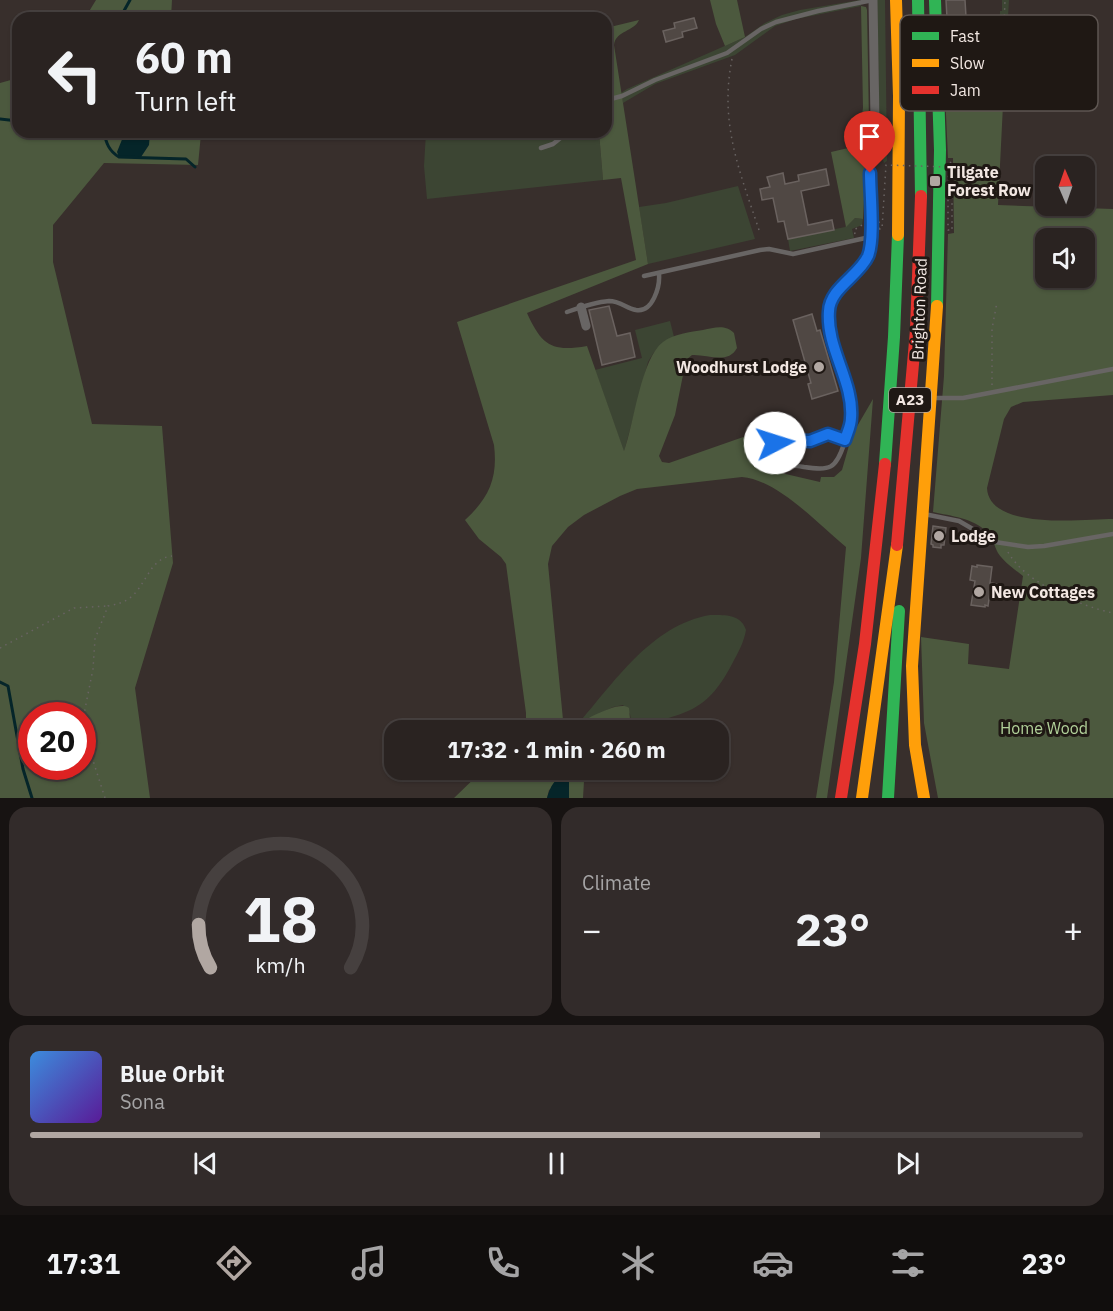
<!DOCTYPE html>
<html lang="en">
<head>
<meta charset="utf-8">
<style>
  body { margin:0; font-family:"IBM Plex Sans",sans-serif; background:#322b2a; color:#f1f3f6; height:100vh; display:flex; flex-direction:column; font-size:22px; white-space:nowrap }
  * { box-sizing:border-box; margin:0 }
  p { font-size:20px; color:#a5a4a5 }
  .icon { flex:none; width:33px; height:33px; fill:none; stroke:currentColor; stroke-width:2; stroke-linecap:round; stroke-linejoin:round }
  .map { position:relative; height:798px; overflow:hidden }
  .drawer { display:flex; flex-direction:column; gap:9px; padding:9px; background:#171312; flex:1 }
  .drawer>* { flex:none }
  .hud { position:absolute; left:12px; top:12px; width:600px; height:126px; border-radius:18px; box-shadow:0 2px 4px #0004,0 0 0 2px #46403f; background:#2a2321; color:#f1f3f6; overflow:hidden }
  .needle { width:39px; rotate:358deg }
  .buttons { position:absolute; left:1035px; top:156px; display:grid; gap:12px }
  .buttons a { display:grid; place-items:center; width:60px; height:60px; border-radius:12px; background:#2a2321; box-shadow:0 2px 4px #0004,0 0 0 2px #46403f; font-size:30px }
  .speed { position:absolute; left:18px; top:702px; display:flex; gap:12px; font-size:30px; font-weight:700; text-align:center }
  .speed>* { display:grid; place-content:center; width:78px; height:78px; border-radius:50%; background:#2a2321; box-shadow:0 2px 4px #0004,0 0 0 2px #46403f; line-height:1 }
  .speed .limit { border:9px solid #d22; background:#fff; color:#111 }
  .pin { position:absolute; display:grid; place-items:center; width:51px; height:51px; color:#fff; margin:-62px -26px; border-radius:50% 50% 50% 0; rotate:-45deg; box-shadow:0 0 6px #0007 }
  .pin .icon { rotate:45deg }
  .me { position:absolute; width:66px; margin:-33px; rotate:85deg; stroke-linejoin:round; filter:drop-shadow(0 0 4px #0008) }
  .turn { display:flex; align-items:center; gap:21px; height:126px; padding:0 24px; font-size:27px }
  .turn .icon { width:78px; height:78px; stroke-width:2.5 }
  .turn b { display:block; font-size:42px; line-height:51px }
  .big { font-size:45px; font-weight:800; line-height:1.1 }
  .drawer .tile { flex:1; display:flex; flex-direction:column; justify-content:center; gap:9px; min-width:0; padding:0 21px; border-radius:18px; background:#322b2a }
  .drawer .dial { align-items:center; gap:0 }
  .dial svg { height:156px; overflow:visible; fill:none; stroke:#46403f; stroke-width:7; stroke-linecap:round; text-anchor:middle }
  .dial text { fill:#f1f3f6; stroke:none }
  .song { display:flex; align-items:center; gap:18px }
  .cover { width:72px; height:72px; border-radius:9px; background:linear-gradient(135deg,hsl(210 70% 55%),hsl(270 70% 35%)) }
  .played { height:6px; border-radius:3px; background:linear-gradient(90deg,#b1a7a2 75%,#46403f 75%) }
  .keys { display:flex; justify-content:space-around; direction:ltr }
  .heat { display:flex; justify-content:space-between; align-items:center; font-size:33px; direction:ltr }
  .drawer .tiles { flex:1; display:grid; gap:9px; grid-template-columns:1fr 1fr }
  .tile:last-child { grid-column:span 2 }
  .trip { position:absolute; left:384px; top:720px; width:345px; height:60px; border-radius:18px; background:#2a2321; box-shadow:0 2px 4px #0004,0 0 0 2px #46403f; font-weight:800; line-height:60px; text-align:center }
  .menu { display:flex; height:96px; justify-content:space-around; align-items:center; background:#110e0d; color:#a5a4a5 }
  .menu .icon { width:42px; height:42px }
  .menu .on { color:#b1a7a2 }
  .menu b { font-size:27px; color:#f1f3f6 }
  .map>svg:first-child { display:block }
  .green { fill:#3c4533 }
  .forest { fill:#4c593e; fill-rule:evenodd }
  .water { fill:#052529 }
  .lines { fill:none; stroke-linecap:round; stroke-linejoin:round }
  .stream { stroke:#052529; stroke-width:3 }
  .building { fill:#504844; stroke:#6a625f; stroke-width:1.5 }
  .path { stroke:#686362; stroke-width:1.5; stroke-dasharray:1.5 4.5; stroke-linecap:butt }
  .lane { stroke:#686564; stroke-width:4.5 }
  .street { stroke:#686564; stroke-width:9 }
  .fast { stroke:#30b455; stroke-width:12 }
  .slow { stroke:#ff9f0a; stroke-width:12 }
  .jam { stroke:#e5322d; stroke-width:12 }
  .path-bridge { stroke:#686362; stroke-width:1.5; stroke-dasharray:1.5 4.5; stroke-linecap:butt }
  .route-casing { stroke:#114b97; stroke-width:15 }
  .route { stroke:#1a73e8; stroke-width:10 }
  .poi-dot { fill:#b1a7a2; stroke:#1f1814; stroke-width:2 }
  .labels { text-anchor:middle; stroke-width:6; stroke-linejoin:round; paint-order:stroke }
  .shield { fill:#1f1814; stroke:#b3a9a4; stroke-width:1.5 }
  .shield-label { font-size:15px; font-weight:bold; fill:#f2e7e2 }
  .poi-label { font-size:16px; font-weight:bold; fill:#f2e7e2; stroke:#1f1814; text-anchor:start }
  .street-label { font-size:16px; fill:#f2e7e2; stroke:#1f1814 }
  .park-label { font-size:16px; fill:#b1d199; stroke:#1f1814 }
  .key { fill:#1f1814; stroke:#5e5652; stroke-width:1.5 }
  .key-label { font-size:16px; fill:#f2e7e2 }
</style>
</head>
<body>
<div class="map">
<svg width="1113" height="798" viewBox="0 0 1113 798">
  <rect width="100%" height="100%" fill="#382f2c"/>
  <path class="green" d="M 860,0 L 861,6 L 796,19 L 775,26 L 735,55 L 655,84 L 623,103 L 621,93 L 627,89 L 745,37 L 765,23 L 782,15 L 800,10 Z
    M 877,0 L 885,0 L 887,161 L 884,163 L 880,152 Z
    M 1002,0 L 1009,0 L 1003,105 L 997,105 L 1000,11 L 1002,11 Z
    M 426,132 L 599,132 L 603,180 L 427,199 L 424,166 Z
    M 738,186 L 755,239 L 648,264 L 639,207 L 666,203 Z
    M 855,218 L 863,219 L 862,225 L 852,229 L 854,238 L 790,251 L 788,239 L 845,227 Z
    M 670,321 L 674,337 C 662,341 654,351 648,362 L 624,452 L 595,370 L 642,358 L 635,330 Z
    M 710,615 C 725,615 741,614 746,630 C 744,642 738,653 732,664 C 705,716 683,712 632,729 L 630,714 L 623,705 L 613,707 L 577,725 C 614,683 651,625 710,615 Z"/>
  <path class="forest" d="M 96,0 L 172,0 L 171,18 L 85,18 Z
    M 710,0 L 737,0 L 745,37 L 725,46 L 716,24 Z
    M 861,6 L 866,7 L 867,10 L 869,122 L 863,126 L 862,132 L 867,141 L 863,219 L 855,218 L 846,227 L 831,152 L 857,146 L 863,108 Z
    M 639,20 C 634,32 616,30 614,45 L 648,264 L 527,313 C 542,346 552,352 587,346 L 624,451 C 634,424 641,358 663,342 C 673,334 691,332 703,330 C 714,328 725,324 734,333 L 737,348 C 728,365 707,354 692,355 L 686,360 L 675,415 L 659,456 L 662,462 L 669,463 L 749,435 L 777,422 L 781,426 L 779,436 L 770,443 L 762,440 L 755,467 L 820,482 L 821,477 L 834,477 L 842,470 L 852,435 L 873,399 L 861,558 L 827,798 L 816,798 L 834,682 L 846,547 C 818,524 778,480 742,477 L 637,489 L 620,496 L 584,515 L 568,527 L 552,546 L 548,564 L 564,730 C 579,725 617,699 629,708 L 631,730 L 524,730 L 526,724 L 526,713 L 506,564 L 501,557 L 479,539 L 465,520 C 489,498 498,478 494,445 L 457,322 L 636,260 L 621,178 L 603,180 L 599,132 L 606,132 C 606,118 609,106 609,92 C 609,80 606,69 606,57 L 608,56 L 606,28 Z
    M 18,78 L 18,132 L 185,132 L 201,134 L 198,165 L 104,163 L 53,225 L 53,262 L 92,424 L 162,426 L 173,563 L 135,688 L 150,798 L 0,798 L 0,83 ZM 32,716 L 82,716 L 82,766 L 32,766 Z
    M 945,93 L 998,93 L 997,105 L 1003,105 L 998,205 L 1113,209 L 1113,395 L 1023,402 L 1011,407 L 1004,419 L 987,488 C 989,531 1084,519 1113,519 L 1113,798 L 938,798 L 924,723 L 921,637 L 969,644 L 968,664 L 1009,669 L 1023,576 C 1014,569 1004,562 998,553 C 994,546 993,537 987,532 C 973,518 951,516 933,512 L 944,376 L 948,234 L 954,233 L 953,158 L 948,158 ZM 1046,238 L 1084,238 L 1084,278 L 1046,278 Z
    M 483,770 L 591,770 L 584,781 L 583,798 L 569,798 L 569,777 L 549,790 L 547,798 L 454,798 Z"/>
  <path class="water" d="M 125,132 L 150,132 L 149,145 L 141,157 L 119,157 L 117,152 Z
    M 567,774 L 569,777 L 569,798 L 547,798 C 550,787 555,777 567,774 Z"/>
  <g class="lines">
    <path class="stream" d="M 120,18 L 130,0
      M 0,119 L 18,121
      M 104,132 C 106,143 109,151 119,157 L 186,159 L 195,167
      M 0,682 L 8,686 L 23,769 L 32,798"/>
  </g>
  <path class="building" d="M 946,0 L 965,0 L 967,34 L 962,34 L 962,49 L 964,73 L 966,73 L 968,91 L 951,91 Z
    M 694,18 L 697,28 L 682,32 L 683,37 L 666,42 L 663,31 L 675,28 L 674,23 Z
    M 826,169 L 829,185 L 801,191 L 808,225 L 832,220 L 834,230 L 788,239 L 784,221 L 778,222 L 773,198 L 762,200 L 760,189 L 770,187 L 767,177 L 783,173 L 785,184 L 799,181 L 798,175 Z
    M 609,306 L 617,336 L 630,333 L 635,357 L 602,365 L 589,310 Z
    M 812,314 L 817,331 L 820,330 L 838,391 L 812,399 L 808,384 L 811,383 L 793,320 Z
    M 933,526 L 946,528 L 944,545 L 941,545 L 941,548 L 933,547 L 933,545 L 931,544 Z
    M 977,565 L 992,567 L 990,583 L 997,584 L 996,593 L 990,592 L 988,606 L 985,605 L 985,607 L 971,605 L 975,581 L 970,580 L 972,566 L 977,567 Z"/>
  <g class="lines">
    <path class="path" d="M 732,59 C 719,124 740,172 760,233
      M 949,104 L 998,103 L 1001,101 L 1005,0
      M 950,162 L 952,164 L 952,230
      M 879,229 L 879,217
      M 855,234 L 854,230 L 862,225
      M 992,385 L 992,329 L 997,302
      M 1008,552 C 1025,583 1080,606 1113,613
      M 0,648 L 74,608 L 107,606
      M 105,798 L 90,751 L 84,714 L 93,669 L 95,639 L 108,606 C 117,604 124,603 131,597 C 146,585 150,558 172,556"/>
    <path class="lane" d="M 606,103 L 607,100 L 622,96 L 655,80 L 727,53 L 761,29 L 776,22 L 818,11 L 873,0
      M 541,148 L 553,144 L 568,132
      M 644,276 L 760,250 L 769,249 L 793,254 L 870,237
      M 567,312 C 581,307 595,302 609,301 C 620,301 626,308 636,310 C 653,313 660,286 659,274
      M 932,398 L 963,398 L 1113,369
      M 845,440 L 828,434 L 809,441 L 780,440 L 773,446 L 769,458 C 777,466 793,465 804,467 C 830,471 836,469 844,444 C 846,435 851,427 851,418 C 853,381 825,348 829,311 C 831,288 859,276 868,255 C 873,243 870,227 870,214
      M 924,514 L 959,521 L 995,542 L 1028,547 L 1044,546 L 1113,534"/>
    <path class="street" d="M 870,214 L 870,165 L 875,122 L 873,0
      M 581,307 L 586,326"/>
    <path class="fast" d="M 918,0 L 921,196
      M 935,0 L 940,150 L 937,306
      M 885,464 L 894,337 L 898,235
      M 888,798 L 899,611"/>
    <path class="slow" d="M 896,0 L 899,96 L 898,235
      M 862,798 L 897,545
      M 924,798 L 915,745 L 912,666 L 937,306"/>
    <path class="jam" d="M 897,545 L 916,330 L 921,196
      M 841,798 L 865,644 L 885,464"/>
    <path class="path-bridge" d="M 879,229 L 882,229 L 886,165 L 948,167 L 948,230 L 952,230"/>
  </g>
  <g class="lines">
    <g class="route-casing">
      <path id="route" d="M 775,443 L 780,440 L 810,441 L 828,434 L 845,440 C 847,433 851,426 851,418 C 854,382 826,348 829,311 C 830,288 859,276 868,256 C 875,239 870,193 870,173"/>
    </g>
    <use href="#route" class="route"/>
  </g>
  <g class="poi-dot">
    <rect x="929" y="175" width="12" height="12" rx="3"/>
    <circle cx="819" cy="367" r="6"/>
    <circle cx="939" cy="536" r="6"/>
    <circle cx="979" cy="592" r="6"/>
  </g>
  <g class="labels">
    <rect class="shield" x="889" y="388" width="42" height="24" rx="4.5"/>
    <g class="shield-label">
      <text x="910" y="405">A23</text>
    </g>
    <g class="poi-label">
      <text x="947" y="178">Tilgate<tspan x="947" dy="18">Forest Row</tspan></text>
      <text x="807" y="373" text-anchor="end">Woodhurst Lodge</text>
      <text x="951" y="542">Lodge</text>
      <text x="991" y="598">New Cottages</text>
    </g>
    <g class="street-label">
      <text transform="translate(919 309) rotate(-88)" y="6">Brighton Road</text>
    </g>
    <g class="park-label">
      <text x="1044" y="734">Home Wood</text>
    </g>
  </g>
  <rect x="900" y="15" width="198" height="96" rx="9" class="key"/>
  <rect x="912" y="32" width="27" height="8" fill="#30b455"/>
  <rect x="912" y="59" width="27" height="8" fill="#ff9f0a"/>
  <rect x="912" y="86" width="27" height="8" fill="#e5322d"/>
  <g class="key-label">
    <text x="950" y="42">Fast</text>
    <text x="950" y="69">Slow</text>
    <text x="950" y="96">Jam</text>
  </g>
</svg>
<div class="buttons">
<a><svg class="needle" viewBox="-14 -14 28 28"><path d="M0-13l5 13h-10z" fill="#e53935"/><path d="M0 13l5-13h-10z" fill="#a5a4a5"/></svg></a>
<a><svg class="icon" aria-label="sound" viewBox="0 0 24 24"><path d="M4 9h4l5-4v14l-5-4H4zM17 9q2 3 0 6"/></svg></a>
</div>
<div class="speed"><div class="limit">20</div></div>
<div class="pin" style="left:870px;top:173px;background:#d93025"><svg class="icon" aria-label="arrive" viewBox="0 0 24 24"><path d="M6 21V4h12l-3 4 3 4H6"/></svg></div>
<svg class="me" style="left:775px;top:443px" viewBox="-20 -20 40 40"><circle r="19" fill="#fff"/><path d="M0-13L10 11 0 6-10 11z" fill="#1a73e8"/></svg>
<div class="trip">17:32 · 1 min · 260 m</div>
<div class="hud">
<div class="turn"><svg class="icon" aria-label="left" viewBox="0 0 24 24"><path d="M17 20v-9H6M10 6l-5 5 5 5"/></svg><div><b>60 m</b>Turn left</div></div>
</div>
</div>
<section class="drawer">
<div class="tiles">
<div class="tile dial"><svg viewBox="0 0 100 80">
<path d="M14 69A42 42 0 1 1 86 69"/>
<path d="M14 69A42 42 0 0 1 8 47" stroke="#b1a7a2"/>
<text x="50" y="56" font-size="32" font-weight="700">18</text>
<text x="50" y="72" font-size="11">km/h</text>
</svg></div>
<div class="tile"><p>Climate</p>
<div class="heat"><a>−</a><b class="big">23°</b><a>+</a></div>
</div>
<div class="tile">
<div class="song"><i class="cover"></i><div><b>Blue Orbit</b><p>Sona</p></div></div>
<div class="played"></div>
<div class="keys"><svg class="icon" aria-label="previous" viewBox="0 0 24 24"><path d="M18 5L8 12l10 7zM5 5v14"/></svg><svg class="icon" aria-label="pause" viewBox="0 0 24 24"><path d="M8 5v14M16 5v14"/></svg><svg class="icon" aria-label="next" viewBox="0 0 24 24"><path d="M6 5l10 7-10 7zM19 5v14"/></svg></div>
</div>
</div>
</section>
<nav class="menu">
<b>17:31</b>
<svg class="icon on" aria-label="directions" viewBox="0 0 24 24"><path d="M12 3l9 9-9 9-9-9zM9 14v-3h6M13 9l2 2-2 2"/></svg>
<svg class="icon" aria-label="music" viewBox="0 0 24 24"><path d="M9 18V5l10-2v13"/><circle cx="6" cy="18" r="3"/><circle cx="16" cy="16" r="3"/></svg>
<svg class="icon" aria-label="phone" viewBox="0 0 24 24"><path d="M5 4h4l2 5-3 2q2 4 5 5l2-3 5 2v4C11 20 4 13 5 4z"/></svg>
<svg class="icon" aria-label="climate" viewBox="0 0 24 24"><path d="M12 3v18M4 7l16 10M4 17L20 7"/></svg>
<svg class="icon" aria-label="car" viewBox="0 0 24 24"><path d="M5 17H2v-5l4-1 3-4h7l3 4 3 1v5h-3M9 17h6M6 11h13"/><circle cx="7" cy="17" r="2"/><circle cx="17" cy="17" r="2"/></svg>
<svg class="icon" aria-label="filters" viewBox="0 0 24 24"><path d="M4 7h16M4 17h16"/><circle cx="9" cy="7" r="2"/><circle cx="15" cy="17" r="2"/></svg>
<b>23°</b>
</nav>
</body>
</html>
